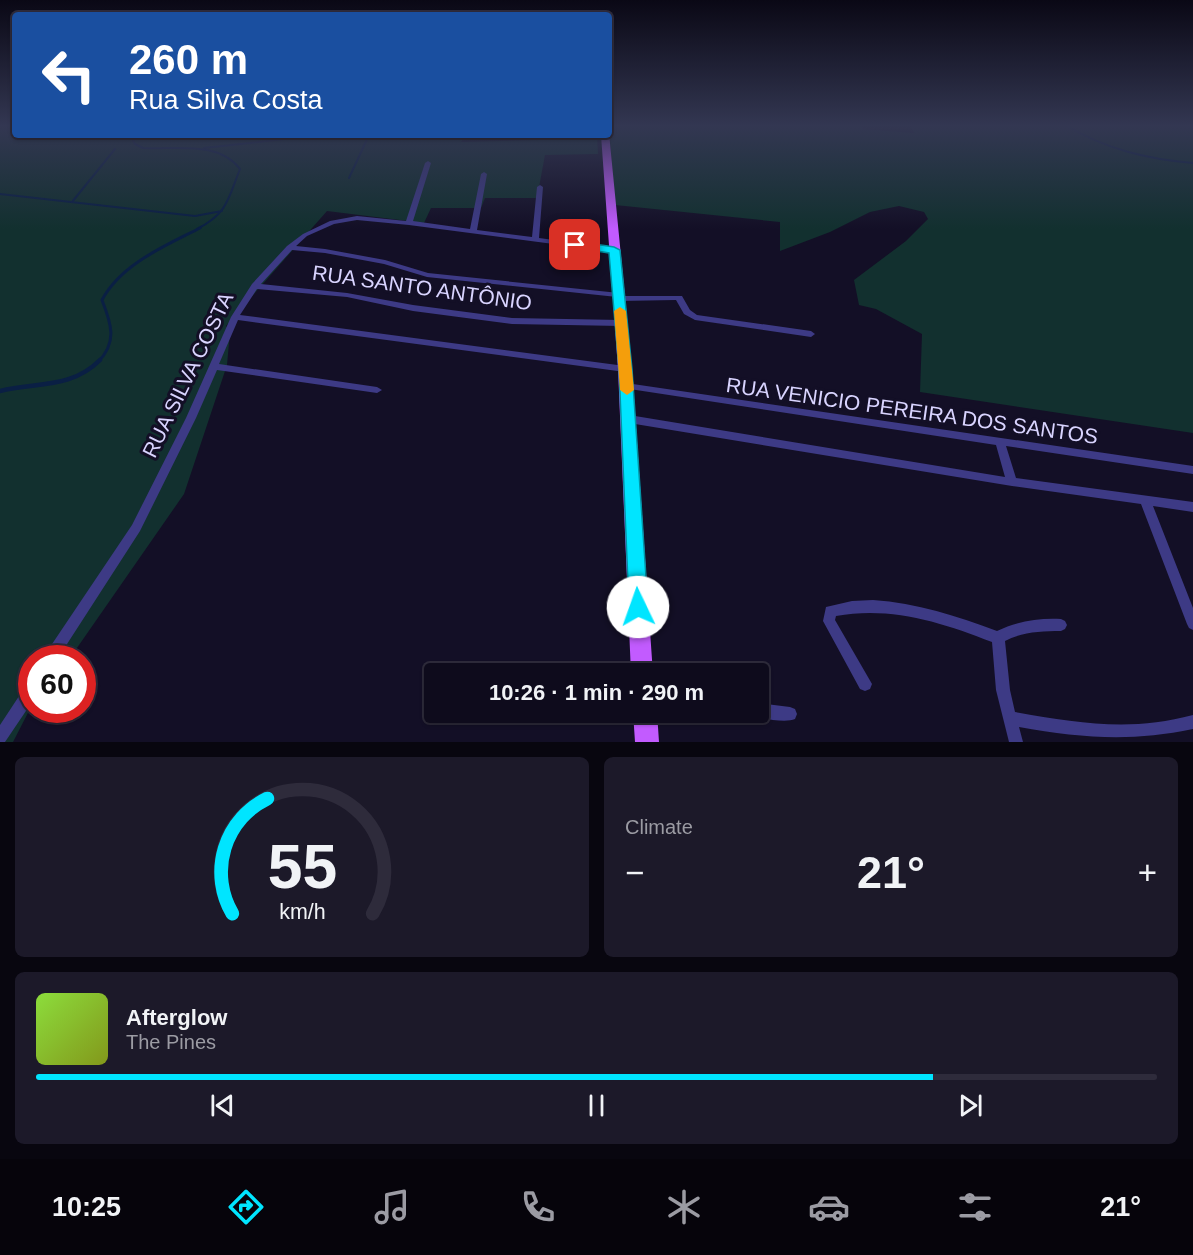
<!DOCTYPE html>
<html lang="en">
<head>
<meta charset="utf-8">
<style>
  body { margin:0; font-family:Arial,sans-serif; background:#1c1929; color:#f1f3f6; height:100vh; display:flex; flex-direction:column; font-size:22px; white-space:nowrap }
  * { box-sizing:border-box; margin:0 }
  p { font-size:20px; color:#9b9ba3 }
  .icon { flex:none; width:33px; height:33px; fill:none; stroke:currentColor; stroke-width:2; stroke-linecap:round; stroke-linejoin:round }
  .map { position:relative; height:742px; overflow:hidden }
  .side { display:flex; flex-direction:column; gap:15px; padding:15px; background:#08060f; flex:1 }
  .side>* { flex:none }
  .banner { position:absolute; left:12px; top:12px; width:600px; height:126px; border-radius:6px; box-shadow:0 2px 4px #0004,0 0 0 2px #2e2b3b; background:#1a4fa0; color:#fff; overflow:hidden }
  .speed { position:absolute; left:18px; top:645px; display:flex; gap:12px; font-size:30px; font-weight:700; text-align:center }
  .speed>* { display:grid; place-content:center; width:78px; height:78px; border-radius:50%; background:#0e0b1c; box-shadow:0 2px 4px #0004,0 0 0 2px #2e2b3b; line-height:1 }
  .speed .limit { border:9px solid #d22; background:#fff; color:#111 }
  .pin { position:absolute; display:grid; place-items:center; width:51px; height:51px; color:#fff; margin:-26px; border-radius:12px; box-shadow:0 3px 9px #0006 }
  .me { position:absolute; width:66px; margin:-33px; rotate:357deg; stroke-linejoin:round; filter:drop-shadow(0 0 4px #0008) }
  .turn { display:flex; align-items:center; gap:21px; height:126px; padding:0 18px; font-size:27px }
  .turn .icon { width:78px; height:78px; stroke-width:2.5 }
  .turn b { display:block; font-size:42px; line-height:51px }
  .big { font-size:45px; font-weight:800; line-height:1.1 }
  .side .card { flex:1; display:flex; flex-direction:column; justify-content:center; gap:9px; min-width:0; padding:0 21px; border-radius:9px; background:#1c1929 }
  .side .dial { align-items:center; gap:0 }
  .dial svg { height:156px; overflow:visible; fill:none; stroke:#2e2b3b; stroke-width:7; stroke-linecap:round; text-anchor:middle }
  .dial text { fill:#f1f3f6; stroke:none }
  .song { display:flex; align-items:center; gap:18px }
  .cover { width:72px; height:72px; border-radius:9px; background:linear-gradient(135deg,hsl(90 70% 55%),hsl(70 70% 35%)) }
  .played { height:6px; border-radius:3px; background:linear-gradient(90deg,#00e5ff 80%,#2e2b3b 80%) }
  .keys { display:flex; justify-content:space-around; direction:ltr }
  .heat { display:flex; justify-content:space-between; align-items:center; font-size:33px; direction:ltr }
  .side .tiles { flex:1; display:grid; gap:15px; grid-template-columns:1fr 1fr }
  .card:last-child { grid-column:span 2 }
  .trip { position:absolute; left:424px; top:663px; width:345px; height:60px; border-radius:6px; background:#0e0b1c; box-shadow:0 2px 4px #0004,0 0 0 2px #2e2b3b; font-weight:800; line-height:60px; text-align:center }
  .dock { display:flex; height:96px; justify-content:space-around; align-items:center; background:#06040b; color:#9b9ba3 }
  .dock .icon { width:42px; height:42px }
  .dock .on { color:#00e5ff }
  .dock b { font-size:27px; color:#f1f3f6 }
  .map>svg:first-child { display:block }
  .green { fill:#12302f }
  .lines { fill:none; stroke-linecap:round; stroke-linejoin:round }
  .stream-far2 { stroke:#0a1f44; stroke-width:2 }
  .stream-far1 { stroke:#0a1f44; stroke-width:3 }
  .stream { stroke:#0a1f44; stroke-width:4.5 }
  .minor { fill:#3d3a85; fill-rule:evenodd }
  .primary { fill:#c25bff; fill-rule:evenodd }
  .route { fill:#00e5ff; stroke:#0095a6; stroke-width:1.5 }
  .slow { fill:#f59e0b }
  .labels { text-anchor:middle; stroke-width:6; stroke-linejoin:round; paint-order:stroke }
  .street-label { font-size:21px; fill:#d9d4ff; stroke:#130f26 }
</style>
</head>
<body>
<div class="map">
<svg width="1193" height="742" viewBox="0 0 1193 742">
  <rect width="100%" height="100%" fill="#130f26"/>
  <path class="green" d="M 0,125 L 15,125 L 15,135 L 467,135 L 461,142 L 582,139 L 582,135 L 597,135 L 598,154 L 545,155 L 537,198 L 485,198 L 481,208 L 431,208 L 424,223 L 327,211 L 226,326 L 230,332 L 227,365 L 184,494 L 70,658 L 32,658 L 31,707 L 13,742 L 0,742 Z
    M 609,125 L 862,125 L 863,129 L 914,133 L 910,125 L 1193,125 L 1193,433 L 920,392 L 922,334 L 876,309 L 859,305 L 854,280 L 906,241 L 928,219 L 924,212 L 899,206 L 870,212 L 830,232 L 780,251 L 780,222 L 615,205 Z"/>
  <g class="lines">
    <path class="stream-far2" d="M 1065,125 C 1106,149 1146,159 1193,163
      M 130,135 L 135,144 L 143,148 C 175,150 218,140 240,169 C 228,199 228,213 197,229
      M 585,135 L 586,138
      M 204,148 L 320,135
      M 349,178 L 369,135
      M 0,194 L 195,216 L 222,211
      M 72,202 L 115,149"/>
    <path class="stream-far1" d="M 98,362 C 118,342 111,323 102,300 C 121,264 165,246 200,228"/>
    <path class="stream" d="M 0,391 C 37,382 71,389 100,360"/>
    <path class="minor" d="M 428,161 L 431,163 L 413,221 L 470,229 L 481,174 L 484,172 L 487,174 L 477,230 L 532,237 L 537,187 L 540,185 L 543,187 L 539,238 L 614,248 L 618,250 L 614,252 L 409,225 L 357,220 L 334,224 L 307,236 L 296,246 L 325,249 L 385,260 L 428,273 L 619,293 L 622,293 L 622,296 L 682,296 L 690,310 L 697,315 L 811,331 L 815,334 L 811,337 L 695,320 L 684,314 L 676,300 L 619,301 L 615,299 L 617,297 L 427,277 L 384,264 L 325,253 L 292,250 L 261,284 L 347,293 L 413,305 L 512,318 L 621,320 L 625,323 L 621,326 L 512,324 L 413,311 L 347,297 L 257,289 L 240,315 L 625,366 L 629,369 L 625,372 L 238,320 L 219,364 L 377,387 L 382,390 L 377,393 L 217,370 L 196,418 L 140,531 L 58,658 L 45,658 L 46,653 L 132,525 L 186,418 L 231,317 L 252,284 L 287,246 L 303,234 L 330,221 L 357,216 L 406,221 L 425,163 Z
      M 626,383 L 1193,466 L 1193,474 L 1006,446 L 1016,478 L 1193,502 L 1193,512 L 1153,506 L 1193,608 L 1193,630 L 1189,628 L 1187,624 L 1141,504 L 1012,486 L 629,423 L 626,422 L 624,419 L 626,416 L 629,415 L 1005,477 L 996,445 L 623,388 L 621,386 Z
      M 873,600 C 917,603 957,616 997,631 C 1018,621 1038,618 1061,619 L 1065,621 L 1067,625 L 1065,629 L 1061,631 C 1041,631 1022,632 1005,641 L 1010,690 L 1015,712 C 1078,723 1130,732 1193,715 L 1193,729 C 1131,742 1081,738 1019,727 L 1023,742 L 1009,742 L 996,690 L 992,642 C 941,622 890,606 836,616 L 835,620 L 872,684 L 870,689 L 865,691 L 860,689 L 823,621 L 826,607 L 852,601 Z
      M 32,682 L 32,702 L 5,742 L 0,742 L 0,725 L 27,684 Z
      M 759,703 L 790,707 L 795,709 L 797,714 L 795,719 C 786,723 763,719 754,715 L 753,712 L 759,712 Z"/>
    <path class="primary" d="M 609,133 L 632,369 L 653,674 L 631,674 L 618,369 L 601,135 L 609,135 Z
      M 633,712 L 657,712 L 659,742 L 635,742 Z"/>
  </g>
  <linearGradient id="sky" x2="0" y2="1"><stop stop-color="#0a0815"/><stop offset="0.55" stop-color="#333752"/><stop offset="1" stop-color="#333752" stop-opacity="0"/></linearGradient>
  <rect width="1193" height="229" fill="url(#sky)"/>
  <path class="route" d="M 575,241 L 614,247 L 620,250 L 632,369 L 648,607 L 645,613 L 638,616 L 632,613 L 629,607 L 619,369 L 609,253 L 571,247 L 569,245 Z"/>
  <path class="slow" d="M 620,307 L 626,311 L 634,390 L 627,395 L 620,390 L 614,311 Z"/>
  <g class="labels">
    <g class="street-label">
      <text transform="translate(422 288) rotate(8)" y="7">RUA SANTO ANTÔNIO</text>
      <text transform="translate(188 375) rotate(-64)" y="7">RUA SILVA COSTA</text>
      <text transform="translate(912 411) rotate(8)" y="7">RUA VENICIO PEREIRA DOS SANTOS</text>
    </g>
  </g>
</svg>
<div class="speed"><div class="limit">60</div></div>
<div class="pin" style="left:575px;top:245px;background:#d93025"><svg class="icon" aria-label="arrive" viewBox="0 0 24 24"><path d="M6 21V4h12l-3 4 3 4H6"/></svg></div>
<svg class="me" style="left:638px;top:607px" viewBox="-20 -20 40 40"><circle r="19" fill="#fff"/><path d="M0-13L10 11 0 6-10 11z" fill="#00e5ff"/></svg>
<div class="trip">10:26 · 1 min · 290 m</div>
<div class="banner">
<div class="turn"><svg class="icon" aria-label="left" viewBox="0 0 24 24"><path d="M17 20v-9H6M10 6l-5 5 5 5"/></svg><div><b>260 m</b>Rua Silva Costa</div></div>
</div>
</div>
<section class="side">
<div class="tiles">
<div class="card dial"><svg viewBox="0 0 100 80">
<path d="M14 69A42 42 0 1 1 86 69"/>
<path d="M14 69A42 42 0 0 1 32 10" stroke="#00e5ff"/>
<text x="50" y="56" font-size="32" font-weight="700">55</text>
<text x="50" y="72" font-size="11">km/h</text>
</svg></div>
<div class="card"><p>Climate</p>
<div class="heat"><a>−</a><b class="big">21°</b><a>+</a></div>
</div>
<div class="card">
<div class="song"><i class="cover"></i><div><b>Afterglow</b><p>The Pines</p></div></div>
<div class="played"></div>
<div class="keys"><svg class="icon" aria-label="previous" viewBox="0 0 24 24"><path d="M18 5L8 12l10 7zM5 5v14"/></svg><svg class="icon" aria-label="pause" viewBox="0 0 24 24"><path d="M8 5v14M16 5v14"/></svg><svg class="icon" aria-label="next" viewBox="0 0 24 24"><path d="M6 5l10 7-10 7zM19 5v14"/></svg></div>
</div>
</div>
</section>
<nav class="dock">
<b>10:25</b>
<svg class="icon on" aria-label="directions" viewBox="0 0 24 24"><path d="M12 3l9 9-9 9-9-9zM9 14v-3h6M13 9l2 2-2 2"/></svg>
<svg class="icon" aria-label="music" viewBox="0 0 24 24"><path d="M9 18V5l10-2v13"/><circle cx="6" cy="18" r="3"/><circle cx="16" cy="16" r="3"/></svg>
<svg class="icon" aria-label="phone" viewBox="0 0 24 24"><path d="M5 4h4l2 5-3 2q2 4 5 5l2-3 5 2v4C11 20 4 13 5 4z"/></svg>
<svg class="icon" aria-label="climate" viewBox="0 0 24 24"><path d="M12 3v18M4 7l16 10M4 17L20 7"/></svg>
<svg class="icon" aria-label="car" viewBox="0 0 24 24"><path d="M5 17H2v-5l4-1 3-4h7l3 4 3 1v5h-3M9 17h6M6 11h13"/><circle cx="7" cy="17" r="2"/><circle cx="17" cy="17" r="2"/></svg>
<svg class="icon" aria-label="filters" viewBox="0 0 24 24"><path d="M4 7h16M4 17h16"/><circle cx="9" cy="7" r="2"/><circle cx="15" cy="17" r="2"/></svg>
<b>21°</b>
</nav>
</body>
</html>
